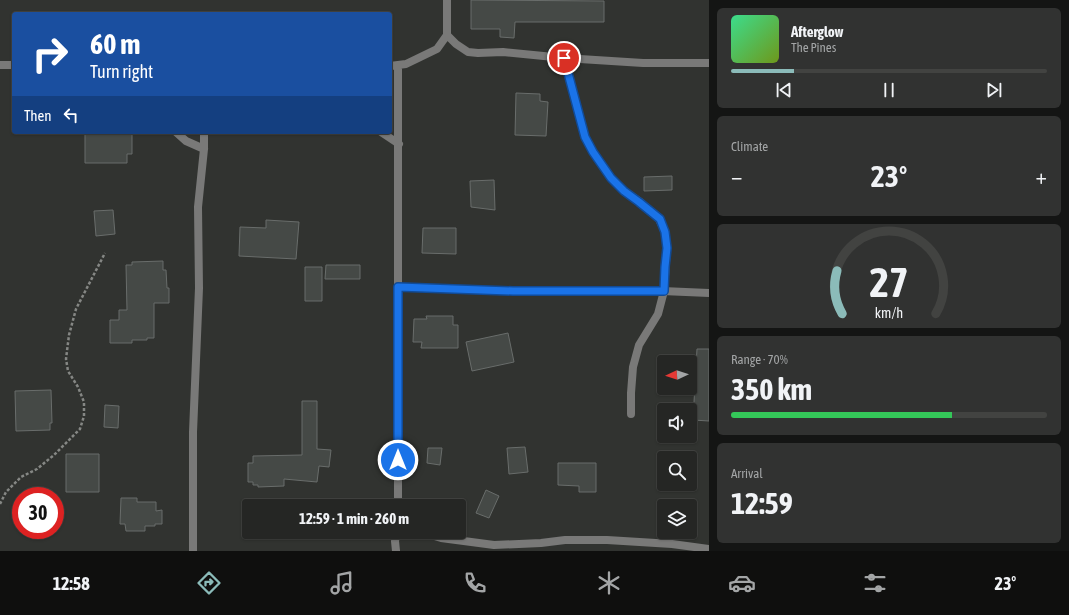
<!DOCTYPE html>
<html lang="en">
<head>
<meta charset="utf-8">
<style>
  body { margin:0; font-family:"Asap Condensed",sans-serif; background:#313231; color:#f1f3f6; height:100vh; display:flex; flex-direction:column; font-size:15px; white-space:nowrap }
  * { box-sizing:border-box; margin:0 }
  p { font-size:13px; color:#a3a5a6 }
  .icon { flex:none; width:22px; height:22px; fill:none; stroke:currentColor; stroke-width:2; stroke-linecap:round; stroke-linejoin:round }
  .map { position:relative; flex:1; overflow:hidden }
  .panel { display:flex; flex-direction:column; gap:8px; padding:8px; background:#141514; width:360px }
  .panel>* { flex:none }
  .hud { position:absolute; left:12px; top:12px; width:380px; height:122px; border-radius:4px; box-shadow:0 1px 3px #0004,0 0 0 1px #424341; background:#1a4fa0; color:#fff; overflow:hidden }
  .needle { width:26px; rotate:266deg }
  .buttons { position:absolute; left:657px; top:355px; display:grid; gap:8px }
  .buttons a { display:grid; place-items:center; width:40px; height:40px; border-radius:4px; background:#252624; box-shadow:0 1px 3px #0004,0 0 0 1px #424341; font-size:20px }
  .speed { position:absolute; left:12px; top:487px; display:flex; gap:8px; font-size:20px; font-weight:700; text-align:center }
  .speed>* { display:grid; place-content:center; width:52px; height:52px; border-radius:50%; background:#252624; box-shadow:0 1px 3px #0004,0 0 0 1px #424341; line-height:1 }
  .speed .limit { border:6px solid #d22; background:#fff; color:#111 }
  .pin { position:absolute; display:grid; place-items:center; width:34px; height:34px; color:#fff; margin:-17px; border:2px solid #fff; border-radius:50%; box-shadow:0 1px 4px #0007 }
  .me { position:absolute; width:44px; margin:-22px; rotate:0deg; stroke-linejoin:round; filter:drop-shadow(0 0 3px #0008) }
  .turn { display:flex; align-items:center; gap:14px; height:84px; padding:0 12px; font-size:18px }
  .turn .icon { width:52px; height:52px; stroke-width:2.5 }
  .turn b { display:block; font-size:28px; line-height:34px }
  .then { display:flex; align-items:center; height:38px; padding:0 12px; background:#0003; gap:8px; font-size:15px }
  .big { font-size:30px; font-weight:700; line-height:1.1 }
  .panel .card { flex:1; display:flex; flex-direction:column; justify-content:center; gap:6px; min-width:0; padding:0 14px; border-radius:6px; background:#313231 }
  .panel .dial { align-items:center; gap:0 }
  .dial svg { height:104px; overflow:visible; fill:none; stroke:#424341; stroke-width:7; stroke-linecap:round; text-anchor:middle }
  .dial text { fill:#f1f3f6; stroke:none }
  .song { display:flex; align-items:center; gap:12px }
  .cover { width:48px; height:48px; border-radius:6px; background:linear-gradient(135deg,hsl(150 70% 55%),hsl(80 70% 35%)) }
  .played { height:4px; border-radius:2px; background:linear-gradient(90deg,#8bbbb9 20%,#424341 20%) }
  .keys { display:flex; justify-content:space-around; direction:ltr }
  .heat { display:flex; justify-content:space-between; align-items:center; font-size:22px; direction:ltr }
  .charge { height:6px; border-radius:3px; background:linear-gradient(90deg,#34c759 70%,#424341 0) }
  .trip { position:absolute; left:242px; top:499px; width:224px; height:40px; border-radius:4px; background:#252624; box-shadow:0 1px 3px #0004,0 0 0 1px #424341; font-weight:700; line-height:40px; text-align:center }
  .dock { display:flex; height:64px; justify-content:space-around; align-items:center; background:#0f0f0e; color:#a3a5a6 }
  .dock .icon { width:28px; height:28px }
  .dock .on { color:#8bbbb9 }
  .dock b { font-size:18px; color:#f1f3f6 }
  main { display:flex; flex:1; min-height:0 }
  .map>svg:first-child { display:block }
  .building { fill:#454946; stroke:#696d6b }
  .lines { fill:none; stroke-linecap:round; stroke-linejoin:round }
  .path { stroke:#858784; stroke-width:2.5; stroke-dasharray:3 2; stroke-linecap:butt }
  .minor { stroke:#797978; stroke-width:8 }
  .route-casing { stroke:#114b97; stroke-width:10 }
  .route { stroke:#1a73e8; stroke-width:7 }
</style>
</head>
<body>
<main>
<div class="map">
<svg width="709" height="551" viewBox="0 0 709 551">
  <rect width="100%" height="100%" fill="#313330"/>
  <path class="building" d="M 471,0 L 604,1 L 604,22 L 515,22 L 514,38 L 500,37 L 500,29 L 471,29 Z
    M 516,93 L 540,94 L 540,101 L 548,102 L 546,136 L 515,135 Z
    M 85,132 L 132,132 L 132,154 L 127,154 L 127,163 L 85,163 Z
    M 672,176 L 672,190 L 644,191 L 644,177 Z
    M 494,180 L 495,210 L 471,207 L 470,181 Z
    M 113,210 L 115,234 L 96,236 L 94,211 Z
    M 266,220 L 299,222 L 296,259 L 239,256 L 240,227 L 266,228 Z
    M 423,228 L 456,228 L 456,254 L 422,253 Z
    M 163,261 L 163,270 L 166,270 L 167,288 L 169,288 L 169,303 L 154,303 L 154,338 L 147,338 L 147,340 L 132,340 L 132,343 L 110,343 L 110,320 L 119,320 L 119,310 L 127,310 L 126,265 L 132,265 L 132,262 Z
    M 326,265 L 360,265 L 360,279 L 325,279 Z
    M 305,267 L 322,267 L 322,301 L 305,301 Z
    M 426,316 L 453,316 L 453,325 L 458,325 L 458,348 L 421,348 L 422,342 L 413,342 L 414,319 L 427,319 Z
    M 508,333 L 514,362 L 472,371 L 466,342 Z
    M 697,349 L 709,349 L 709,421 L 693,420 Z
    M 51,390 L 52,423 L 50,423 L 50,430 L 16,431 L 15,391 Z
    M 302,401 L 317,401 L 317,449 L 331,450 L 329,467 L 319,466 L 317,482 L 284,479 L 284,486 L 258,487 L 258,485 L 253,485 L 253,482 L 248,482 L 248,463 L 253,463 L 253,456 L 302,455 Z
    M 105,405 L 119,406 L 118,428 L 104,427 Z
    M 525,447 L 528,472 L 509,474 L 507,448 Z
    M 428,448 L 442,448 L 440,465 L 427,463 Z
    M 66,454 L 99,454 L 99,492 L 66,492 Z
    M 558,463 L 596,463 L 596,492 L 579,492 L 579,486 L 558,485 Z
    M 486,490 L 499,496 L 489,518 L 476,513 Z
    M 121,498 L 137,498 L 137,502 L 156,502 L 156,511 L 162,510 L 162,524 L 155,524 L 155,526 L 145,526 L 145,531 L 126,531 L 125,524 L 120,524 Z"/>
  <g class="lines">
    <path class="path" d="M 0,504 L 6,492 L 21,477 L 37,469 L 54,455 L 80,429 L 84,416 L 84,402 L 78,387 L 68,371 L 66,359 L 69,335 L 76,309 L 105,253"/>
    <path class="minor" d="M 447,35 L 456,44 L 468,52 L 478,53 L 503,52 L 564,58 L 643,63 L 709,63
      M 564,58 L 585,137 L 593,152 L 611,178 L 624,191 L 639,201 L 659,219 L 665,232 L 667,248 L 664,291 L 658,314 L 639,345 L 633,367 L 631,393 L 631,414
      M 0,65 L 14,65
      M 390,66 L 406,64 L 437,49 L 447,35 L 447,0
      M 176,132 L 186,141 L 204,149
      M 381,132 L 399,144
      M 398,287 L 513,291 L 639,290 L 709,293
      M 398,506 L 398,65
      M 421,532 L 441,538 L 494,545 L 541,543 L 565,540 L 607,540 L 672,544 L 709,549
      M 193,551 L 193,432 L 199,288 L 198,207 L 204,149 L 204,132
      M 396,551 L 395,541 L 397,532"/>
  </g>
  <g class="lines">
    <g class="route-casing">
      <path id="route" d="M 398,460 L 398,287 L 513,291 L 664,291 L 665,267 L 667,248 L 665,232 L 660,219 L 639,202 L 624,191 L 611,178 L 593,152 L 585,137 L 564,58"/>
    </g>
    <use href="#route" class="route"/>
  </g>
</svg>
<div class="buttons">
<a><svg class="needle" viewBox="-14 -14 28 28"><path d="M0-13l5 13h-10z" fill="#e53935"/><path d="M0 13l5-13h-10z" fill="#a3a5a6"/></svg></a>
<a><svg class="icon" aria-label="sound" viewBox="0 0 24 24"><path d="M4 9h4l5-4v14l-5-4H4zM17 9q2 3 0 6"/></svg></a>
<a><svg class="icon" aria-label="search" viewBox="0 0 24 24"><circle cx="10" cy="10" r="6"/><path d="M15 15l6 6"/></svg></a>
<a><svg class="icon" aria-label="layers" viewBox="0 0 24 24"><path d="M12 4l9 5-9 5-9-5zM3 14l9 5 9-5"/></svg></a>
</div>
<div class="speed"><div class="limit">30</div></div>
<div class="pin" style="left:564px;top:58px;background:#d93025"><svg class="icon" aria-label="arrive" viewBox="0 0 24 24"><path d="M6 21V4h12l-3 4 3 4H6"/></svg></div>
<svg class="me" style="left:398px;top:460px" viewBox="-20 -20 40 40"><circle r="17" fill="#1a73e8" stroke="#fff" stroke-width="3"/><path d="M0-11L8 9 0 5-8 9z" fill="#fff"/></svg>
<div class="trip">12:59 · 1 min · 260 m</div>
<div class="hud">
<div class="turn"><svg class="icon" aria-label="right" viewBox="0 0 24 24"><path d="M7 20v-9h11M14 6l5 5-5 5"/></svg><div><b>60 m</b>Turn right</div></div>
<div class="then">Then<svg class="icon" aria-label="left" viewBox="0 0 24 24"><path d="M17 20v-9H6M10 6l-5 5 5 5"/></svg></div>
</div>
</div>
<section class="panel">
<div class="card">
<div class="song"><i class="cover"></i><div><b>Afterglow</b><p>The Pines</p></div></div>
<div class="played"></div>
<div class="keys"><svg class="icon" aria-label="previous" viewBox="0 0 24 24"><path d="M18 5L8 12l10 7zM5 5v14"/></svg><svg class="icon" aria-label="pause" viewBox="0 0 24 24"><path d="M8 5v14M16 5v14"/></svg><svg class="icon" aria-label="next" viewBox="0 0 24 24"><path d="M6 5l10 7-10 7zM19 5v14"/></svg></div>
</div>
<div class="card"><p>Climate</p>
<div class="heat"><a>−</a><b class="big">23°</b><a>+</a></div>
</div>
<div class="card dial"><svg viewBox="0 0 100 80">
<path d="M14 69A42 42 0 1 1 86 69"/>
<path d="M14 69A42 42 0 0 1 10 36" stroke="#8bbbb9"/>
<text x="50" y="56" font-size="32" font-weight="700">27</text>
<text x="50" y="72" font-size="11">km/h</text>
</svg></div>
<div class="card"><p>Range · 70%</p><b class="big">350 km</b><div class="charge"></div></div>
<div class="card"><p>Arrival</p><b class="big">12:59</b></div>
</section>
</main>
<nav class="dock">
<b>12:58</b>
<svg class="icon on" aria-label="directions" viewBox="0 0 24 24"><path d="M12 3l9 9-9 9-9-9zM9 14v-3h6M13 9l2 2-2 2"/></svg>
<svg class="icon" aria-label="music" viewBox="0 0 24 24"><path d="M9 18V5l10-2v13"/><circle cx="6" cy="18" r="3"/><circle cx="16" cy="16" r="3"/></svg>
<svg class="icon" aria-label="phone" viewBox="0 0 24 24"><path d="M5 4h4l2 5-3 2q2 4 5 5l2-3 5 2v4C11 20 4 13 5 4z"/></svg>
<svg class="icon" aria-label="climate" viewBox="0 0 24 24"><path d="M12 3v18M4 7l16 10M4 17L20 7"/></svg>
<svg class="icon" aria-label="car" viewBox="0 0 24 24"><path d="M5 17H2v-5l4-1 3-4h7l3 4 3 1v5h-3M9 17h6M6 11h13"/><circle cx="7" cy="17" r="2"/><circle cx="17" cy="17" r="2"/></svg>
<svg class="icon" aria-label="filters" viewBox="0 0 24 24"><path d="M4 7h16M4 17h16"/><circle cx="9" cy="7" r="2"/><circle cx="15" cy="17" r="2"/></svg>
<b>23°</b>
</nav>
</body>
</html>
